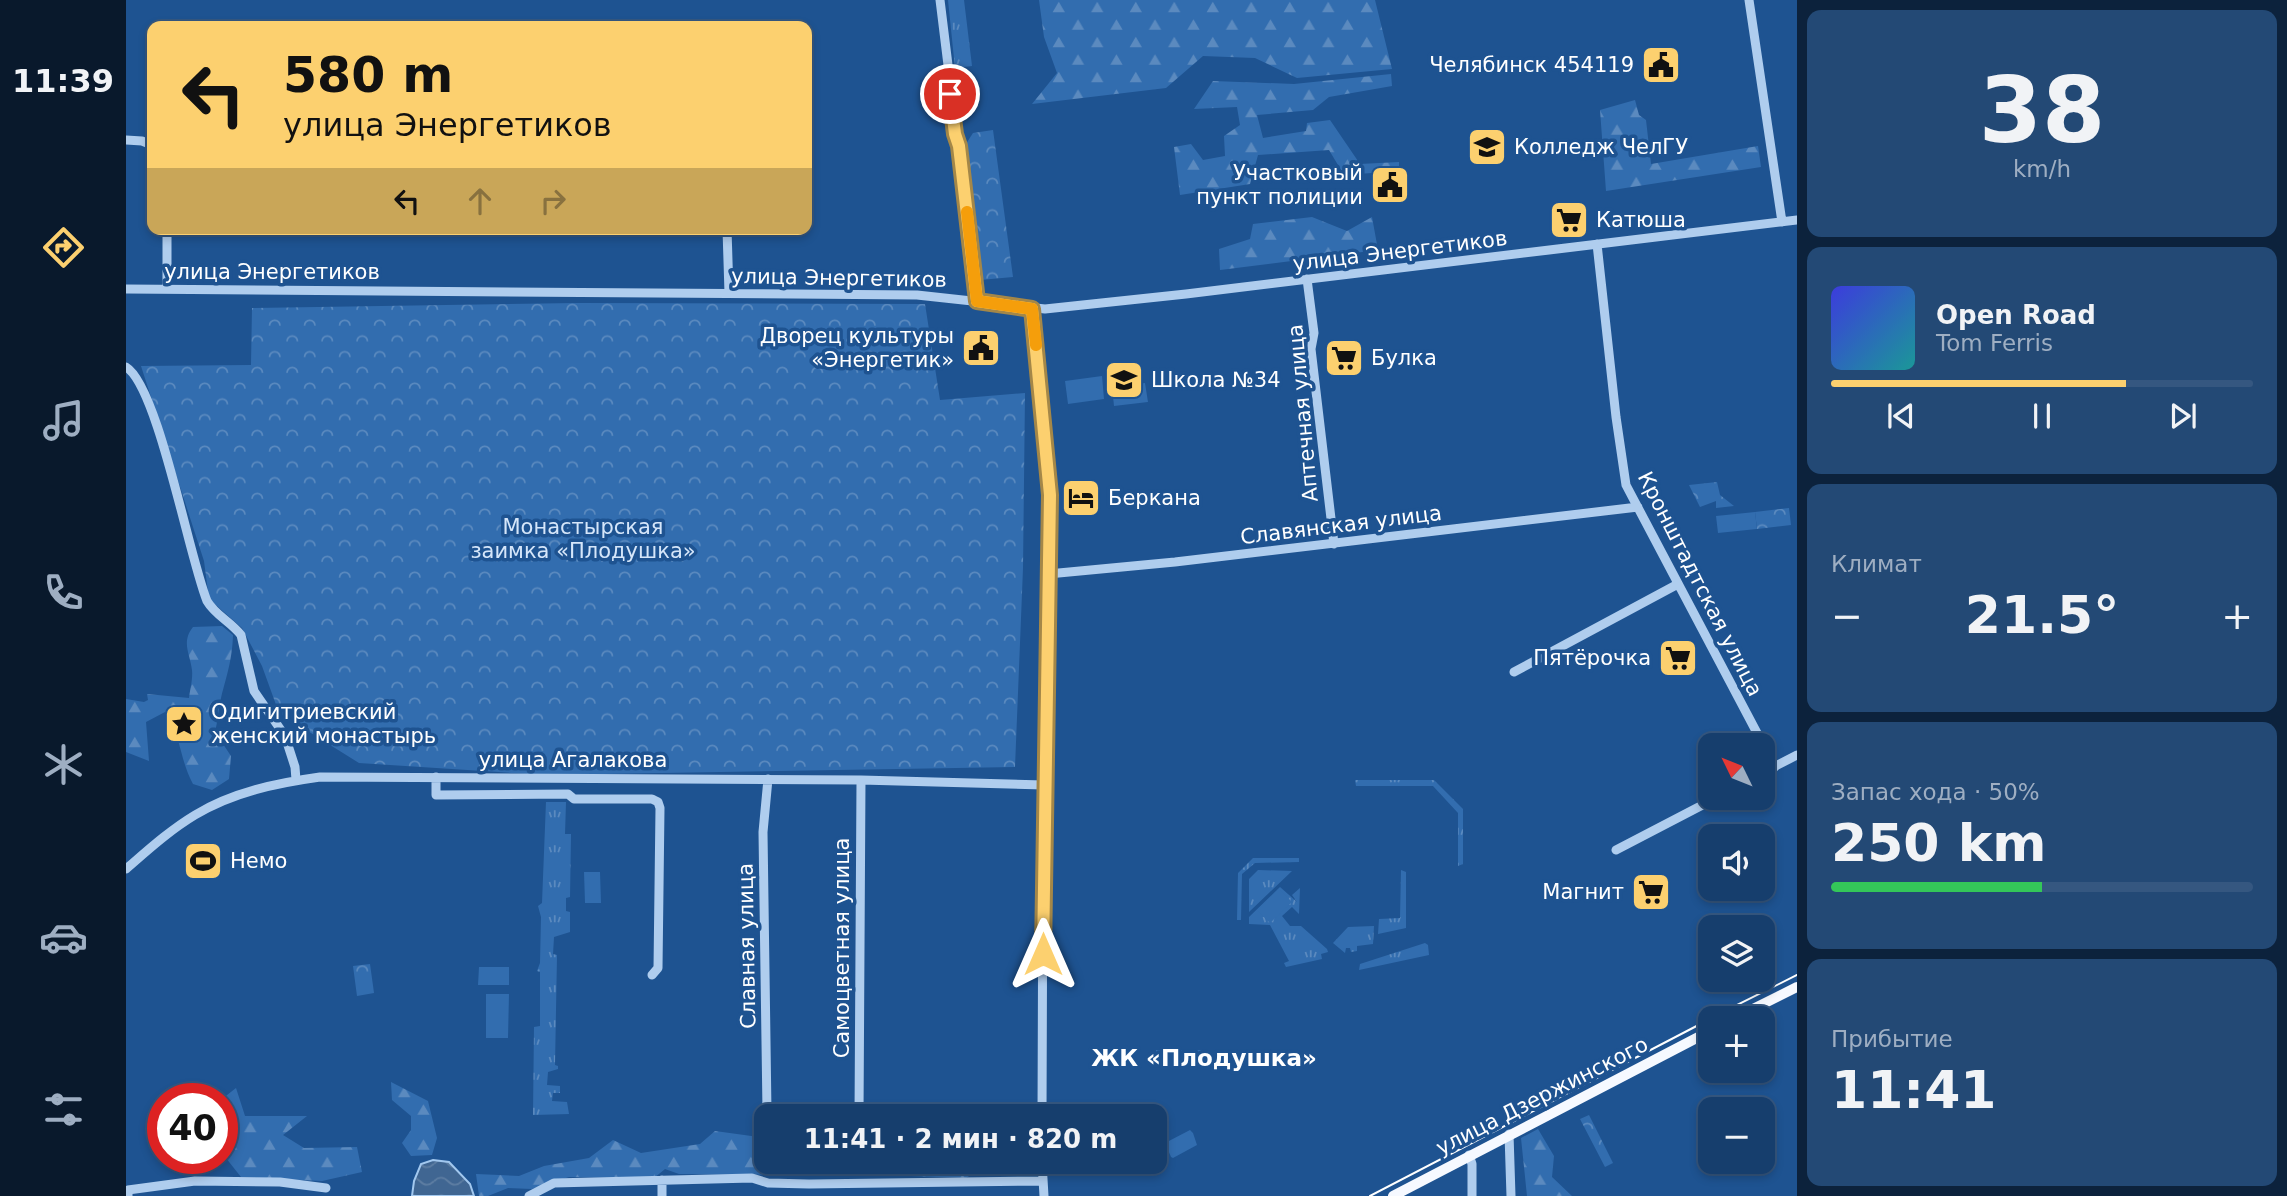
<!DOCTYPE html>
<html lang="ru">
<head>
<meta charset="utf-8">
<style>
  body { margin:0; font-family:"DejaVu Sans",sans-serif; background:#234975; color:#f1f3f6; height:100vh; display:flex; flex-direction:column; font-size:26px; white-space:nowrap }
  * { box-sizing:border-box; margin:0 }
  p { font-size:23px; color:#9eaec2 }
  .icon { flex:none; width:38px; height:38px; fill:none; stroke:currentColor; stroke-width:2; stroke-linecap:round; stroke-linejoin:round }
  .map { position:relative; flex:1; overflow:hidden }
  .drawer { display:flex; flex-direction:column; gap:10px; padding:10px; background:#0c223c; width:490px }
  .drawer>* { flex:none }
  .banner { position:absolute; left:21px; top:21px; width:665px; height:214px; border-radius:14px; box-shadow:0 4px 10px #0003,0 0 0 2px #355780; background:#fcd06f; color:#111; overflow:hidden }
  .needle { width:46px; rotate:313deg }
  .tools { position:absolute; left:1572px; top:733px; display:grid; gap:14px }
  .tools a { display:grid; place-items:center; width:77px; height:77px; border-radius:14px; background:#163e6d; box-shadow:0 4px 10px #0003,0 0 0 2px #355780; font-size:35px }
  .speed { position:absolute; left:21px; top:1083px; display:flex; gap:14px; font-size:35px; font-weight:700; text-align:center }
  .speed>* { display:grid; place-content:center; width:91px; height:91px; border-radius:50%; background:#163e6d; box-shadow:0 4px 10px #0003,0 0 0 2px #355780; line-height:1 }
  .speed .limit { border:10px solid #d22; background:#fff; color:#111 }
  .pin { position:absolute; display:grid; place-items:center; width:60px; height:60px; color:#fff; margin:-30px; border:4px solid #fff; border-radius:50%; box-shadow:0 2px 7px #0007 }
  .me { position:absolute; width:77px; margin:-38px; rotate:0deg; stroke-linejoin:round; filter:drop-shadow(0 0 5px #0008) }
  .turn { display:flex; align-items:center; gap:24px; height:147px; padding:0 21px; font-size:32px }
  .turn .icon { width:91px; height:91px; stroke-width:2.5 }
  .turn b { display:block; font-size:49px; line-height:60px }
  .lanes { display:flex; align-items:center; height:66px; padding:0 21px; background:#0003; justify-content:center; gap:35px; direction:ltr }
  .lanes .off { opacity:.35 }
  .big { font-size:52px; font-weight:700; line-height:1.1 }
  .drawer .widget { flex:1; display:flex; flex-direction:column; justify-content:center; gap:10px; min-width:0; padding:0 24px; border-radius:14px; background:#234975 }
  .drawer .dial { align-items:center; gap:0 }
  .dial b { font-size:91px; line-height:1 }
  .song { display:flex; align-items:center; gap:21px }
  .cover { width:84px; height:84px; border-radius:10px; background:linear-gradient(135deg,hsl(240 70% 55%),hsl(180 70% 35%)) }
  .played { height:7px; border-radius:4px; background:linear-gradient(90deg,#fcd06f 70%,#355780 70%) }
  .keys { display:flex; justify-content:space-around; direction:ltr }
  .heat { display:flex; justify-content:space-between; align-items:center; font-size:38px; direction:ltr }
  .charge { height:10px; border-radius:5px; background:linear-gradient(90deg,#34c759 50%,#355780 0) }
  .trip { position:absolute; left:628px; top:1104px; width:413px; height:70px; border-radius:14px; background:#163e6d; box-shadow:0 4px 10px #0003,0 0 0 2px #355780; font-weight:700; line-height:70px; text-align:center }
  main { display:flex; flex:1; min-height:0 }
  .menu { display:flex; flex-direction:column; width:126px; justify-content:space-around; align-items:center; background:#09192c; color:#9eaec2 }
  .menu .icon { width:49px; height:49px }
  .menu .on { color:#fcd06f }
  .menu b { font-size:32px; color:#f1f3f6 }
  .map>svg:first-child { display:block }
  .grass { fill:url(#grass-tufts) }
  .forest { fill:url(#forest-firs) }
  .park { fill:url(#park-crowns) }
  .pitch { fill:#326daf }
  .water { fill:url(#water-waves); stroke:#a2c8ef; stroke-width:2 }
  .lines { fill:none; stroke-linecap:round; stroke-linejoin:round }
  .minor { stroke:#afcdee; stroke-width:9 }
  .major { stroke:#f6f9ff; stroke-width:10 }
  .tram { stroke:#fff; stroke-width:2 }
  .route-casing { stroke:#a48748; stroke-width:18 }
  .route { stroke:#fcd06f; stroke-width:12 }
  .slow { stroke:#f59e0b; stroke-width:12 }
  .labels { text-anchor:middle; stroke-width:7; stroke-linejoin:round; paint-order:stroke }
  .poi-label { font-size:21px; fill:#fff; stroke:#1e5391; text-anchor:start }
  .street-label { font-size:21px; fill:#fff; stroke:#1e5391 }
  .park-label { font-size:21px; fill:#d5e6fa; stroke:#1e5391 }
  .neighbourhood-label { font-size:23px; font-weight:bold; fill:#fff; stroke:#1e5391 }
</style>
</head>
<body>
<main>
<nav class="menu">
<b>11:39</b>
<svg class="icon on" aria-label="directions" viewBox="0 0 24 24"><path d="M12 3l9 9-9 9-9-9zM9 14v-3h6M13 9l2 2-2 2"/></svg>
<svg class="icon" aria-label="music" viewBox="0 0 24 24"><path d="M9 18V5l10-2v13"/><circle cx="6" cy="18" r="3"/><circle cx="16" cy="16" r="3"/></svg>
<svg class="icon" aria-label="phone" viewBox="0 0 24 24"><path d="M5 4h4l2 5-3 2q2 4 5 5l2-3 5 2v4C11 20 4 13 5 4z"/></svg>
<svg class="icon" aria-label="climate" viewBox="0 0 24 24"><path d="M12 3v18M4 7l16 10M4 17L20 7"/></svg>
<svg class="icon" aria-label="car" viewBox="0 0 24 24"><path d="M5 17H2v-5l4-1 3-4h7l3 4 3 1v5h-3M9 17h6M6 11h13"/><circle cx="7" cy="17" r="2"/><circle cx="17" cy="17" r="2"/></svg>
<svg class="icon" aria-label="filters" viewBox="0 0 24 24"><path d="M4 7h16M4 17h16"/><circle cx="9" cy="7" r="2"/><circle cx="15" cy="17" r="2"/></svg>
</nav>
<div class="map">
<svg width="1671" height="1196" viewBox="0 0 1671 1196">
  <defs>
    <pattern id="grass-tufts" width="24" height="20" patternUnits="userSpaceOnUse" patternTransform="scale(1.75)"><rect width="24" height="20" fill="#326daf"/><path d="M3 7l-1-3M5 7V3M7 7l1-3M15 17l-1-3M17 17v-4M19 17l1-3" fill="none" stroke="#5b8abf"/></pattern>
    <pattern id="forest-firs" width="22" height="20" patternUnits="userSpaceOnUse" patternTransform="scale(1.75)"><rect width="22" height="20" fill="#326daf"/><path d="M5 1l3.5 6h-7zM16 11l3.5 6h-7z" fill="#5b8abf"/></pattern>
    <pattern id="park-crowns" width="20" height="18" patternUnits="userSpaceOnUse" patternTransform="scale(1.75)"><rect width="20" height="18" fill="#326daf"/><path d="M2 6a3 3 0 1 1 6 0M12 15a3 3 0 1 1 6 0" fill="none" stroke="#5b8abf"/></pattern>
    <pattern id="water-waves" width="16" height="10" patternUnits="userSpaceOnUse" patternTransform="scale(1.75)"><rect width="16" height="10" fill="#406692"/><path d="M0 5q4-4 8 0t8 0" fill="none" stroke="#5d7da2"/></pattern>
  </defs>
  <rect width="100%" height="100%" fill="#1e5391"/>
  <path class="grass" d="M 822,0 L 838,0 L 846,66 L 829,68 Z
    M 1229,780 L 1308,780 L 1337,809 L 1337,864 L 1332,866 L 1332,813 L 1307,786 L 1230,786 Z
    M 420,802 L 440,802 L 439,834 L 445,834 L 444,897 L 440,898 L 440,911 L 444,912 L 444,932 L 428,937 L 427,954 L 431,955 L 429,1065 L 432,1066 L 432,1069 L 422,1072 L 421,1085 L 434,1086 L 434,1093 L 427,1093 L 426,1101 L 441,1102 L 443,1114 L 407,1115 L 408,1027 L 414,1026 L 414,972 L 411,971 L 414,963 L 415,917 L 412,906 L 416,903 Z
    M 1127,858 L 1173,858 L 1173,862 L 1129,863 L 1116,874 L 1115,920 L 1111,920 L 1112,873 Z
    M 1132,870 L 1166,871 L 1123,912 L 1123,879 Z
    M 1275,870 L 1280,872 L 1280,928 L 1252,934 L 1253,919 L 1274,918 Z
    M 1154,887 L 1171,902 L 1166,895 L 1174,888 L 1173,914 L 1166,907 L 1156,916 L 1164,926 L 1175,926 L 1201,949 L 1202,952 L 1195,954 L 1196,959 L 1160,967 L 1158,963 L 1163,961 L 1144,925 L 1123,924 L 1123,917 Z
    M 1248,926 L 1247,944 L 1231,946 L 1231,951 L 1225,952 L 1224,948 L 1220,948 L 1219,953 L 1207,943 L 1222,927 Z
    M 1299,943 L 1302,945 L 1303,955 L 1233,970 L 1234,964 Z"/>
  <path class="forest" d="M 913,0 L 1249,0 L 1266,69 L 1171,78 L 1129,58 L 1077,56 L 1040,88 L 906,104 L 931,73 L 918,37 Z
    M 1265,74 L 1266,86 L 1203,97 L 1187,110 L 1131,115 L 1137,138 L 1180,131 L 1181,123 L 1204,120 L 1234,164 L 1273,162 L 1273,171 L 1218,175 L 1203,150 L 1132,155 L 1124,184 L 1054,195 L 1048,147 L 1065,144 L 1077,160 L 1099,156 L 1098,136 L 1114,125 L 1111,107 L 1068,109 L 1087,81 L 1168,84 Z
    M 1509,100 L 1513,115 L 1520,120 L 1525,164 L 1632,146 L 1635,167 L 1480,191 L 1474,110 Z
    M 1186,217 L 1221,231 L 1246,217 L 1252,250 L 1094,270 L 1093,249 L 1124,239 L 1127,224 Z
    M 96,626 L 107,635 C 106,661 101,674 95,698 C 92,709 92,721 89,732 L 105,756 L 103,779 L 86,790 L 67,784 C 53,758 56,737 39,712 L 20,722 L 23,761 L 0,752 L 0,699 L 18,702 L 22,700 L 21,694 L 63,698 C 64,690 67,679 66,670 C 64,654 55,642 67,627 Z
    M 265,1082 L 302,1101 L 311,1138 L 306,1155 L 285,1156 L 276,1143 L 285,1130 L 285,1116 L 266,1100 Z
    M 110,1088 L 119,1116 L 181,1116 L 157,1135 L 178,1148 L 231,1147 L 236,1172 L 196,1181 L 115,1177 L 96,1153 L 96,1099 Z
    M 1412,1129 L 1428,1156 L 1426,1177 L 1446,1196 L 1401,1196 L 1395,1138 Z
    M 589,1131 L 640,1138 L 640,1162 L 667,1162 L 679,1175 L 553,1174 L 539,1169 L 528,1178 L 443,1177 L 406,1189 L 382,1188 L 362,1196 L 353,1196 L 350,1174 L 393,1176 L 418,1166 L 463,1158 L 487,1140 L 515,1153 L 574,1144 Z
    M 784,1162 L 865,1162 L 840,1178 L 785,1176 Z"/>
  <path class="park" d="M 867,130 L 887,277 L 854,280 L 838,147 L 847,133 Z
    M 452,303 L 799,304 L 814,400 L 899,393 L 897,568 L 889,767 L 418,775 L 233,763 L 153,713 L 136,666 L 116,628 L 83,599 L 78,561 L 15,366 L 125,365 L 126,308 Z
    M 1591,482 L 1594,495 L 1608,506 L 1590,508 L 1590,501 L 1574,507 L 1563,485 Z
    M 1663,508 L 1665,525 L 1631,529 L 1629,512 Z
    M 244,964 L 248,993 L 231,996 L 227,966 Z
    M 1030,1050 L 1076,1050 L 1076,1061 L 1050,1061 L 1050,1066 L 1030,1066 Z
    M 1463,1115 L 1487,1163 L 1479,1167 L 1454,1119 Z"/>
  <path class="pitch" d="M 976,376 L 978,399 L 942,404 L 939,381 Z
    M 1019,383 L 1022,402 L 988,406 L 986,387 Z
    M 1629,512 L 1631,529 L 1592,533 L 1590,516 Z
    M 458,872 L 474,872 L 475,903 L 459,903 Z
    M 1153,889 L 1166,902 L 1144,923 L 1131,910 Z
    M 353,967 L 383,967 L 383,985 L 352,985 Z
    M 360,994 L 383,994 L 382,1038 L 360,1038 Z
    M 1064,1130 L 1067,1133 L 1071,1145 L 1047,1158 L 1045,1157 L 1039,1143 Z"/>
  <path class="water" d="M 307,1160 L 323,1162 L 344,1184 L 348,1196 L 286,1196 L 288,1181 L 295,1164 Z"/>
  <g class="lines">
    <path class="minor" d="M 814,0 L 851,301
      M 1623,0 L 1656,222
      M 0,140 L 16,141 L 26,145
      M 41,229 L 41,289
      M 601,229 L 603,293
      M 1471,244 L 1490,417 L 1500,485 L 1649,767
      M 1181,279 L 1188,333 L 1185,349 L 1208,544
      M 0,289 L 791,295 L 919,309 L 1060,294 L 1671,220
      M 907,309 L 924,495 L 917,835 L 916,1116
      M 0,367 C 32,386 63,557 81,601 C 89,615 105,622 115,635 L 128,691 L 159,736 L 169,767 L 170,780
      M 922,574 L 1049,562 L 1512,507
      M 1388,672 L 1552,584
      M 1636,773 L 1671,755
      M 310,777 L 310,795 L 442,794 L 448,799 L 526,799 L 532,802 L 534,808 L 532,968 L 526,975
      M 642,779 L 637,832 L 641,1112 L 643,1116
      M 1490,850 L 1590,798
      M 0,869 C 22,850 44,830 69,815 C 107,792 151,783 194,777 L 735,780 L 918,785
      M 733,1116 L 735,780
      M 1383,1134 L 1385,1196
      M 1343,1155 L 1346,1164 L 1346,1196
      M 916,1162 L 918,1196
      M 536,1180 L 536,1196
      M 2,1196 L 2,1190 L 69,1181 L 154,1182 L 200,1188
      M 403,1196 L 428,1183 L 626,1178 L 642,1183 L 683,1184 L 917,1181"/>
    <path class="major" d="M 1609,1018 L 1671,987
      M 1267,1196 L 1584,1031"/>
    <path class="tram" d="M 1585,1018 L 1671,975
      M 1244,1196 L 1584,1019"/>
  </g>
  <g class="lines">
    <g class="route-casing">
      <path id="route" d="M 824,94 L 829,134 L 833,146 L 851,301 L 906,309 L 924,495 L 917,954"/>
    </g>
    <use href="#route" class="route"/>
    <path class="slow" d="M 841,212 L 851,301 L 906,309 L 910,345"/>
  </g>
  <defs>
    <g id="civic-square" transform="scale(2.0125)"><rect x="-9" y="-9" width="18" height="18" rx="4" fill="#fcd06f" stroke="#1e5391"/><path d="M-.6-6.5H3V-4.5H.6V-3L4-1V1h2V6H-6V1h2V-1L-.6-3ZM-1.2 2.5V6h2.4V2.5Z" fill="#111"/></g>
    <g id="university-square" transform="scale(2.0125)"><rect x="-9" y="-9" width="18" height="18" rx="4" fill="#fcd06f" stroke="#1e5391"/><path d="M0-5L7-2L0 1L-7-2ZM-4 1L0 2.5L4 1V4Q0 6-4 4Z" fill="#111"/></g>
    <g id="supermarket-square" transform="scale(2.0125)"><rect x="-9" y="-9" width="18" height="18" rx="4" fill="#fcd06f" stroke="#1e5391"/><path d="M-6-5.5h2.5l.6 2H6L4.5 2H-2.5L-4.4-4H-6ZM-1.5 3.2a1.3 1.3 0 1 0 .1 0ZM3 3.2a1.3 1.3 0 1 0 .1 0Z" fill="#111"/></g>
    <g id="school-square" transform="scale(2.0125)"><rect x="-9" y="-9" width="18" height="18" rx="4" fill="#fcd06f" stroke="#1e5391"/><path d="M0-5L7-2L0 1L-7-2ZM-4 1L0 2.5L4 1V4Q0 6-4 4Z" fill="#111"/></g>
    <g id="hotel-square" transform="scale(2.0125)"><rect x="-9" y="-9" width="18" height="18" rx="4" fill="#fcd06f" stroke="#1e5391"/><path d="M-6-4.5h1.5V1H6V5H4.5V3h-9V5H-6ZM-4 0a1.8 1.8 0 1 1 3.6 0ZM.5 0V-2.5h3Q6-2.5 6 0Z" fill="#111"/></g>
    <g id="sight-square" transform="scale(2.0125)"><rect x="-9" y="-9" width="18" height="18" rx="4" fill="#fcd06f" stroke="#1e5391"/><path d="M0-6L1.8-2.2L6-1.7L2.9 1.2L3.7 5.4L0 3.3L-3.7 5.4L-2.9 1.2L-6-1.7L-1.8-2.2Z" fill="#111"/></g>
    <g id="stadium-square" transform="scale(2.0125)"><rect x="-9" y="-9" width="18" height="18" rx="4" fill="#fcd06f" stroke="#1e5391"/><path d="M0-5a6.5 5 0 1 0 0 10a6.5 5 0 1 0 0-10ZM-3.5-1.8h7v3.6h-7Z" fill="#111"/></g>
  </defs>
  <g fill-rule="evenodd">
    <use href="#civic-square" x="1535" y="65"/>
    <use href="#university-square" x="1361" y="147"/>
    <use href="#civic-square" x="1264" y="185"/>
    <use href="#supermarket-square" x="1443" y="220"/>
    <use href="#civic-square" x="855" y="348"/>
    <use href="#supermarket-square" x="1218" y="358"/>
    <use href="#school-square" x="998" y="380"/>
    <use href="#hotel-square" x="955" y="498"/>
    <use href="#supermarket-square" x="1552" y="658"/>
    <use href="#sight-square" x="58" y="724"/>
    <use href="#stadium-square" x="77" y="861"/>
    <use href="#supermarket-square" x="1525" y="892"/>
  </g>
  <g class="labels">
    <g class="poi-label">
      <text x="1508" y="72" text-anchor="end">Челябинск 454119</text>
      <text x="1388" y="154">Колледж ЧелГУ</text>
      <text x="1237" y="180" text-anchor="end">Участковый<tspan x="1237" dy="24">пункт полиции</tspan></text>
      <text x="1470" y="227">Катюша</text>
      <text x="828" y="343" text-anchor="end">Дворец культуры<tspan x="828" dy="24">«Энергетик»</tspan></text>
      <text x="1245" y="365">Булка</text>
      <text x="1025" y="387">Школа №34</text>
      <text x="982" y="505">Беркана</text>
      <text x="1525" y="665" text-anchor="end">Пятёрочка</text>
      <text x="85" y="719">Одигитриевский<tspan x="85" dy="24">женский монастырь</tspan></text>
      <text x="104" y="868">Немо</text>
      <text x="1498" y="899" text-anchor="end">Магнит</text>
    </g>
    <g class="street-label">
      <text transform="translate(1274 251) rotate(-7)" y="7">улица Энергетиков</text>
      <text x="146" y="279">улица Энергетиков</text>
      <text transform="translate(713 278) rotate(1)" y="7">улица Энергетиков</text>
      <text transform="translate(1177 413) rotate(-95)" y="7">Аптечная улица</text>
      <text transform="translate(1215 525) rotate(-7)" y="7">Славянская улица</text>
      <text transform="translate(1574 584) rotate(63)" y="7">Кронштадтская улица</text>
      <text x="447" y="767">улица Агалакова</text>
      <text transform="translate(621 946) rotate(-91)" y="7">Славная улица</text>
      <text transform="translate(716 948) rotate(-90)" y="7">Самоцветная улица</text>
      <text transform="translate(1416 1096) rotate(-27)" y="7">улица Дзержинского</text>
    </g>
    <g class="park-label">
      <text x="457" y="534">Монастырская<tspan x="457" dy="24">заимка «Плодушка»</tspan></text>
    </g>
    <g class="neighbourhood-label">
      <text x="1078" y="1066">ЖК «Плодушка»</text>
    </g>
  </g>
</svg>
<div class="tools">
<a><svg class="needle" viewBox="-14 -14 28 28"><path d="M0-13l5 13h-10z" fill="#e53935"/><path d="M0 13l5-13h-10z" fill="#9eaec2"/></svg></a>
<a><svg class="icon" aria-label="sound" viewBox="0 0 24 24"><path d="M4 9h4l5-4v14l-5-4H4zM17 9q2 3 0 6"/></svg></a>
<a><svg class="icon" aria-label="layers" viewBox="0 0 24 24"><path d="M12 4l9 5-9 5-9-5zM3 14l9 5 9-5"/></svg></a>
<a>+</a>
<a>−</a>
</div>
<div class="speed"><div class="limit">40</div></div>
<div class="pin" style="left:824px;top:94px;background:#d93025"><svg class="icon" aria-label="arrive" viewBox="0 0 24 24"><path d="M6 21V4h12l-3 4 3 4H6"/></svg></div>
<svg class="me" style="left:917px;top:954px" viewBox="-20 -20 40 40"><path d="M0-17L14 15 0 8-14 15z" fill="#fcd06f" stroke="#fff" stroke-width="4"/></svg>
<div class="trip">11:41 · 2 мин · 820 m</div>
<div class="banner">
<div class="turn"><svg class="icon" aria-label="left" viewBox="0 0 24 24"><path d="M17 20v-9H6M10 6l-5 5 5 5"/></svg><div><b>580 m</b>улица Энергетиков</div></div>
<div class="lanes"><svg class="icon" aria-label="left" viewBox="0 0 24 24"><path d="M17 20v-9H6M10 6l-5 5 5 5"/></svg><svg class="icon off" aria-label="ahead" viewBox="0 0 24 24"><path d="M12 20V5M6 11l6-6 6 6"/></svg><svg class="icon off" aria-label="right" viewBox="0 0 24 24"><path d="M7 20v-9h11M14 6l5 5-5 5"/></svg></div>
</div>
</div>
<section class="drawer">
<div class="widget dial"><b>38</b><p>km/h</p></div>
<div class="widget">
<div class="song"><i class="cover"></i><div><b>Open Road</b><p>Tom Ferris</p></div></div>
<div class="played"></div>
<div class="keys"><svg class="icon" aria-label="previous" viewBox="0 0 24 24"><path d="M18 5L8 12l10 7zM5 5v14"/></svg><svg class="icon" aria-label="pause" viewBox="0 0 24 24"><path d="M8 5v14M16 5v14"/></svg><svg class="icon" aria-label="next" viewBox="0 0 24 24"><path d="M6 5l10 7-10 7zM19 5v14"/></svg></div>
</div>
<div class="widget"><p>Климат</p>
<div class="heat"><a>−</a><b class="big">21.5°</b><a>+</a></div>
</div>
<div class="widget"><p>Запас хода · 50%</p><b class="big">250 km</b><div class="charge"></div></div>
<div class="widget"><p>Прибытие</p><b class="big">11:41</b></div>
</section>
</main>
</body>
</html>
